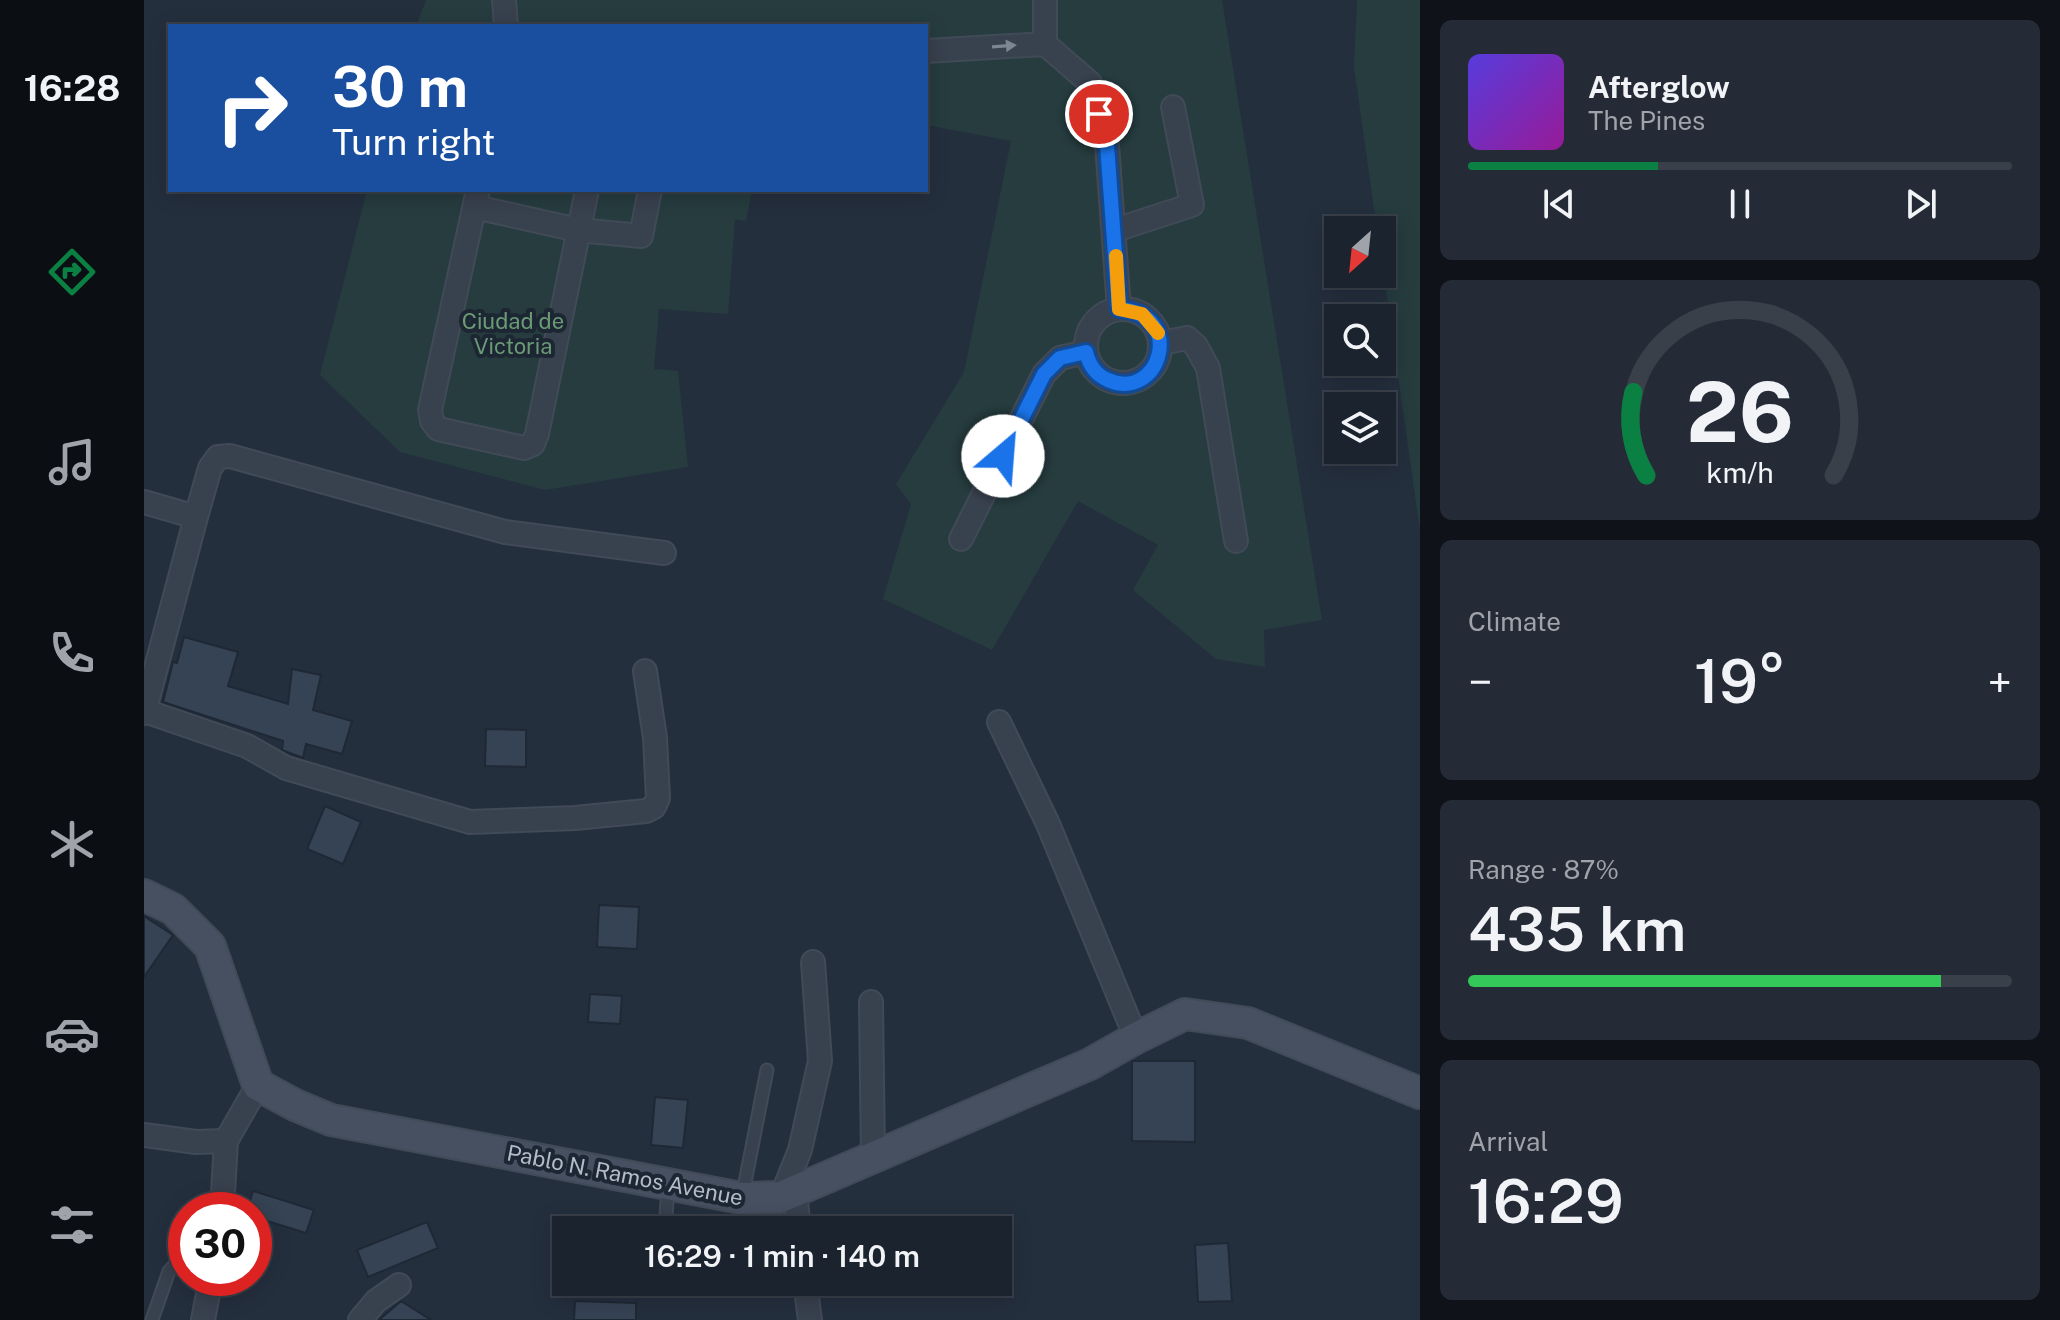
<!DOCTYPE html>
<html lang="en">
<head>
<meta charset="utf-8">
<style>
  body { margin:0; font-family:"Public Sans",sans-serif; background:#242b36; color:#f1f3f6; height:100vh; display:flex; flex-direction:column; font-size:30px; white-space:nowrap }
  * { box-sizing:border-box; margin:0 }
  p { font-size:26px; color:#a0a4aa }
  .icon { flex:none; width:44px; height:44px; fill:none; stroke:currentColor; stroke-width:2; stroke-linecap:round; stroke-linejoin:round }
  .map { position:relative; flex:1; overflow:hidden }
  .drawer { display:flex; flex-direction:column; gap:20px; padding:20px; background:#0f1319; width:640px }
  .drawer>* { flex:none }
  .hud { position:absolute; left:24px; top:24px; width:760px; height:168px; border-radius:0px; box-shadow:0 4px 20px #0003,0 0 0 2px #39404a; background:#1a4fa0; color:#fff; overflow:hidden }
  .needle { width:52px; rotate:207deg }
  .fabs { position:absolute; left:1180px; top:216px; display:grid; gap:16px }
  .fabs a { display:grid; place-items:center; width:72px; height:72px; border-radius:0px; background:#1b232e; box-shadow:0 4px 20px #0003,0 0 0 2px #39404a; font-size:40px }
  .speed { position:absolute; left:24px; top:1192px; display:flex; gap:16px; font-size:40px; font-weight:700; text-align:center }
  .speed>* { display:grid; place-content:center; width:104px; height:104px; border-radius:50%; background:#1b232e; box-shadow:0 4px 20px #0003,0 0 0 2px #39404a; line-height:1 }
  .speed .limit { border:12px solid #d22; background:#fff; color:#111 }
  .pin { position:absolute; display:grid; place-items:center; width:68px; height:68px; color:#fff; margin:-34px; border:4px solid #fff; border-radius:50%; box-shadow:0 2px 8px #0007 }
  .me { position:absolute; width:88px; margin:-44px; rotate:27deg; stroke-linejoin:round; filter:drop-shadow(0 0 6px #0008) }
  .turn { display:flex; align-items:center; gap:28px; height:168px; padding:0 32px; font-size:36px }
  .turn .icon { width:104px; height:104px; stroke-width:2.5 }
  .turn b { display:block; font-size:56px; line-height:68px }
  .big { font-size:60px; font-weight:600; line-height:1.1 }
  .drawer .tile { flex:1; display:flex; flex-direction:column; justify-content:center; gap:12px; min-width:0; padding:0 28px; border-radius:12px; background:#242b36 }
  .drawer .dial { align-items:center; gap:0 }
  .dial svg { height:208px; overflow:visible; fill:none; stroke:#39404a; stroke-width:7; stroke-linecap:round; text-anchor:middle }
  .dial text { fill:#f1f3f6; stroke:none }
  .song { display:flex; align-items:center; gap:24px }
  .cover { width:96px; height:96px; border-radius:12px; background:linear-gradient(135deg,hsl(250 70% 55%),hsl(300 70% 35%)) }
  .played { height:8px; border-radius:4px; background:linear-gradient(90deg,#0b8043 35%,#39404a 35%) }
  .keys { display:flex; justify-content:space-around; direction:ltr }
  .heat { display:flex; justify-content:space-between; align-items:center; font-size:44px; direction:ltr }
  .charge { height:12px; border-radius:6px; background:linear-gradient(90deg,#34c759 87%,#39404a 0) }
  .trip { position:absolute; left:408px; top:1216px; width:460px; height:80px; border-radius:0px; background:#1b232e; box-shadow:0 4px 20px #0003,0 0 0 2px #39404a; font-weight:600; line-height:80px; text-align:center }
  main { display:flex; flex:1; min-height:0 }
  .tab-bar { display:flex; flex-direction:column; width:144px; justify-content:space-around; align-items:center; background:#0b0e12; color:#a0a4aa }
  .tab-bar .icon { width:56px; height:56px }
  .tab-bar .current { color:#0b8043 }
  .tab-bar b { font-size:36px; color:#f1f3f6 }
  .map>svg:first-child { display:block }
  .green { fill:#263c3f }
  .building { fill:#364354; stroke:#1f2835; stroke-width:2 }
  .lines { fill:none; stroke-linecap:round; stroke-linejoin:round }
  .lane-casing { stroke:#414a57; stroke-width:15 }
  .street-casing { stroke:#414a57; stroke-width:26 }
  .secondary-casing { stroke:#414a57; stroke-width:34 }
  .lane { stroke:#38414e; stroke-width:11 }
  .street { stroke:#38414e; stroke-width:22 }
  .secondary { stroke:#465061; stroke-width:30 }
  .oneway { fill:#7c8592 }
  .route-casing { stroke:#114b97; stroke-width:20 }
  .route { stroke:#1a73e8; stroke-width:14 }
  .slow { stroke:#f59e0b; stroke-width:14 }
  .labels { text-anchor:middle; stroke-width:8; stroke-linejoin:round; paint-order:stroke }
  .park-label { font-size:22px; fill:#6b9a76; stroke:#1d2633 }
  .street-label { font-size:22px; fill:#b4bcc9; stroke:#1d2633 }
</style>
</head>
<body>
<main>
<nav class="tab-bar">
<b>16:28</b>
<svg class="icon current" aria-label="directions" viewBox="0 0 24 24"><path d="M12 3l9 9-9 9-9-9zM9 14v-3h6M13 9l2 2-2 2"/></svg>
<svg class="icon" aria-label="music" viewBox="0 0 24 24"><path d="M9 18V5l10-2v13"/><circle cx="6" cy="18" r="3"/><circle cx="16" cy="16" r="3"/></svg>
<svg class="icon" aria-label="phone" viewBox="0 0 24 24"><path d="M5 4h4l2 5-3 2q2 4 5 5l2-3 5 2v4C11 20 4 13 5 4z"/></svg>
<svg class="icon" aria-label="climate" viewBox="0 0 24 24"><path d="M12 3v18M4 7l16 10M4 17L20 7"/></svg>
<svg class="icon" aria-label="car" viewBox="0 0 24 24"><path d="M5 17H2v-5l4-1 3-4h7l3 4 3 1v5h-3M9 17h6M6 11h13"/><circle cx="7" cy="17" r="2"/><circle cx="17" cy="17" r="2"/></svg>
<svg class="icon" aria-label="filters" viewBox="0 0 24 24"><path d="M4 7h16M4 17h16"/><circle cx="9" cy="7" r="2"/><circle cx="15" cy="17" r="2"/></svg>
</nav>
<div class="map">
<svg width="1276" height="1320" viewBox="0 0 1276 1320">
  <rect width="100%" height="100%" fill="#242f3e"/>
  <path class="green" d="M 282,0 L 1078,0 L 1178,620 L 1120,630 L 1121,667 L 1072,659 L 989,590 L 1014,545 L 934,501 L 848,650 L 739,599 L 767,504 L 752,484 L 820,372 L 867,141 L 782,125 L 782,26 L 272,26 Z
    M 1213,0 L 1276,0 L 1276,531 L 1238,262 L 1238,230 L 1233,230 L 1210,67 Z
    M 223,190 L 608,190 L 602,221 L 591,219 L 584,314 L 515,309 L 510,369 L 534,371 L 544,467 L 401,490 L 256,452 L 176,375 Z"/>
  <path class="building" d="M 40,637 L 94,652 L 84,686 L 144,704 L 148,669 L 177,675 L 169,710 L 208,721 L 198,754 L 162,744 L 159,758 L 138,750 L 139,741 L 19,702 L 29,662 L 33,663 Z
    M 342,729 L 382,730 L 382,767 L 341,766 Z
    M 181,806 L 217,822 L 199,864 L 163,849 Z
    M 455,905 L 495,907 L 493,949 L 453,947 Z
    M 0,916 L 29,935 L 0,977 Z
    M 446,994 L 478,996 L 476,1024 L 444,1022 Z
    M 988,1061 L 1051,1061 L 1051,1142 L 988,1141 Z
    M 511,1097 L 544,1100 L 539,1148 L 507,1145 Z
    M 109,1191 L 170,1210 L 162,1233 L 110,1217 L 110,1210 L 103,1210 Z
    M 283,1222 L 294,1248 L 224,1277 L 213,1250 Z
    M 1084,1243 L 1088,1301 L 1054,1302 L 1051,1245 Z
    M 257,1301 L 287,1320 L 235,1320 Z
    M 431,1301 L 492,1303 L 492,1320 L 430,1320 Z"/>
  <g class="lines">
    <g class="lane-casing">
      <path id="lane" d="M 598,1198 L 623,1070
        M 521,1230 L 524,1187
        M 431,1282 L 441,1282
        M 8,1320 L 25,1271 L 36,1259 L 42,1258"/>
    </g>
    <g class="street-casing">
      <path id="street" d="M 360,0 L 362,26
        M 901,44 L 946,83 L 963,145 L 975,309
        M 782,51 L 901,44 L 901,0
        M 334,190 L 286,410 L 288,421 L 294,429 L 380,448 L 389,444 L 393,434 L 443,190
        M 331,207 L 434,230 L 497,236 L 506,190
        M 971,230 L 1048,205 L 1029,107
        M942 346a37 37 0 1 1 74 0a37 37 0 1 1-74 0Z
        M 1017,343 L 1043,338 L 1052,346 L 1064,368 L 1092,541
        M 0,502 L 52,517
        M 817,539 L 900,374 L 916,358 L 942,352
        M 1,711 L 103,746 L 142,768 L 326,822 L 431,818 L 502,811 L 510,807 L 514,798 L 511,738 L 501,671
        M 0,713 L 52,517 L 66,468 L 74,457 L 86,456 L 361,532 L 520,553
        M 855,722 L 904,824 L 992,1038
        M 727,1002 L 729,1158
        M 0,1135 L 52,1142 L 82,1141
        M 651,1191 L 655,1230
        M 637,1197 L 656,1150 L 676,1061 L 669,962
        M 78,1210 L 82,1141 L 114,1085
        M 661,1282 L 666,1320
        M 59,1320 L 67,1278
        M 216,1320 L 232,1301 L 255,1285"/>
    </g>
    <g class="secondary-casing">
      <path id="secondary" d="M 0,895 L 29,909 L 66,946 L 114,1085 L 151,1105 L 187,1120 L 597,1198 L 637,1197 L 946,1064 L 992,1038 L 1041,1014 L 1104,1023 L 1276,1093"/>
    </g>
    <use href="#lane" class="lane"/>
    <use href="#street" class="street"/>
    <use href="#secondary" class="secondary"/>
  </g>
  <defs><path id="oneway-solid" d="M-6-.8H1V-3.2L6.5 0L1 3.2V.8H-6Z" transform="scale(2)"/></defs>
  <use class="oneway" href="#oneway-solid" transform="translate(860 46) rotate(-4)"/>
  <g class="lines">
    <g class="route-casing">
      <path id="route" d="M 859,456 L 900,374 L 916,358 L 942,352 C 945,365 952,375 964,380 C 1015,403 1044,314 975,309 L 963,145 L 955,114"/>
    </g>
    <use href="#route" class="route"/>
    <path class="slow" d="M 972,256 L 975,309 L 998,314 L 1014,333"/>
  </g>
  <g class="labels">
    <g class="park-label">
      <text x="369" y="329">Ciudad de<tspan x="369" dy="25">Victoria</tspan></text>
    </g>
    <g class="street-label">
      <text transform="translate(481 1175) rotate(11)" y="8">Pablo N. Ramos Avenue</text>
    </g>
  </g>
</svg>
<div class="fabs">
<a><svg class="needle" viewBox="-14 -14 28 28"><path d="M0-13l5 13h-10z" fill="#e53935"/><path d="M0 13l5-13h-10z" fill="#a0a4aa"/></svg></a>
<a><svg class="icon" aria-label="search" viewBox="0 0 24 24"><circle cx="10" cy="10" r="6"/><path d="M15 15l6 6"/></svg></a>
<a><svg class="icon" aria-label="layers" viewBox="0 0 24 24"><path d="M12 4l9 5-9 5-9-5zM3 14l9 5 9-5"/></svg></a>
</div>
<div class="speed"><div class="limit">30</div></div>
<div class="pin" style="left:955px;top:114px;background:#d93025"><svg class="icon" aria-label="arrive" viewBox="0 0 24 24"><path d="M6 21V4h12l-3 4 3 4H6"/></svg></div>
<svg class="me" style="left:859px;top:456px" viewBox="-20 -20 40 40"><circle r="19" fill="#fff"/><path d="M0-13L10 11 0 6-10 11z" fill="#1a73e8"/></svg>
<div class="trip">16:29 · 1 min · 140 m</div>
<div class="hud">
<div class="turn"><svg class="icon" aria-label="right" viewBox="0 0 24 24"><path d="M7 20v-9h11M14 6l5 5-5 5"/></svg><div><b>30 m</b>Turn right</div></div>
</div>
</div>
<section class="drawer">
<div class="tile">
<div class="song"><i class="cover"></i><div><b>Afterglow</b><p>The Pines</p></div></div>
<div class="played"></div>
<div class="keys"><svg class="icon" aria-label="previous" viewBox="0 0 24 24"><path d="M18 5L8 12l10 7zM5 5v14"/></svg><svg class="icon" aria-label="pause" viewBox="0 0 24 24"><path d="M8 5v14M16 5v14"/></svg><svg class="icon" aria-label="next" viewBox="0 0 24 24"><path d="M6 5l10 7-10 7zM19 5v14"/></svg></div>
</div>
<div class="tile dial"><svg viewBox="0 0 100 80">
<path d="M14 69A42 42 0 1 1 86 69"/>
<path d="M14 69A42 42 0 0 1 9 37" stroke="#0b8043"/>
<text x="50" y="56" font-size="32" font-weight="700">26</text>
<text x="50" y="72" font-size="11">km/h</text>
</svg></div>
<div class="tile"><p>Climate</p>
<div class="heat"><a>−</a><b class="big">19°</b><a>+</a></div>
</div>
<div class="tile"><p>Range · 87%</p><b class="big">435 km</b><div class="charge"></div></div>
<div class="tile"><p>Arrival</p><b class="big">16:29</b></div>
</section>
</main>
</body>
</html>
